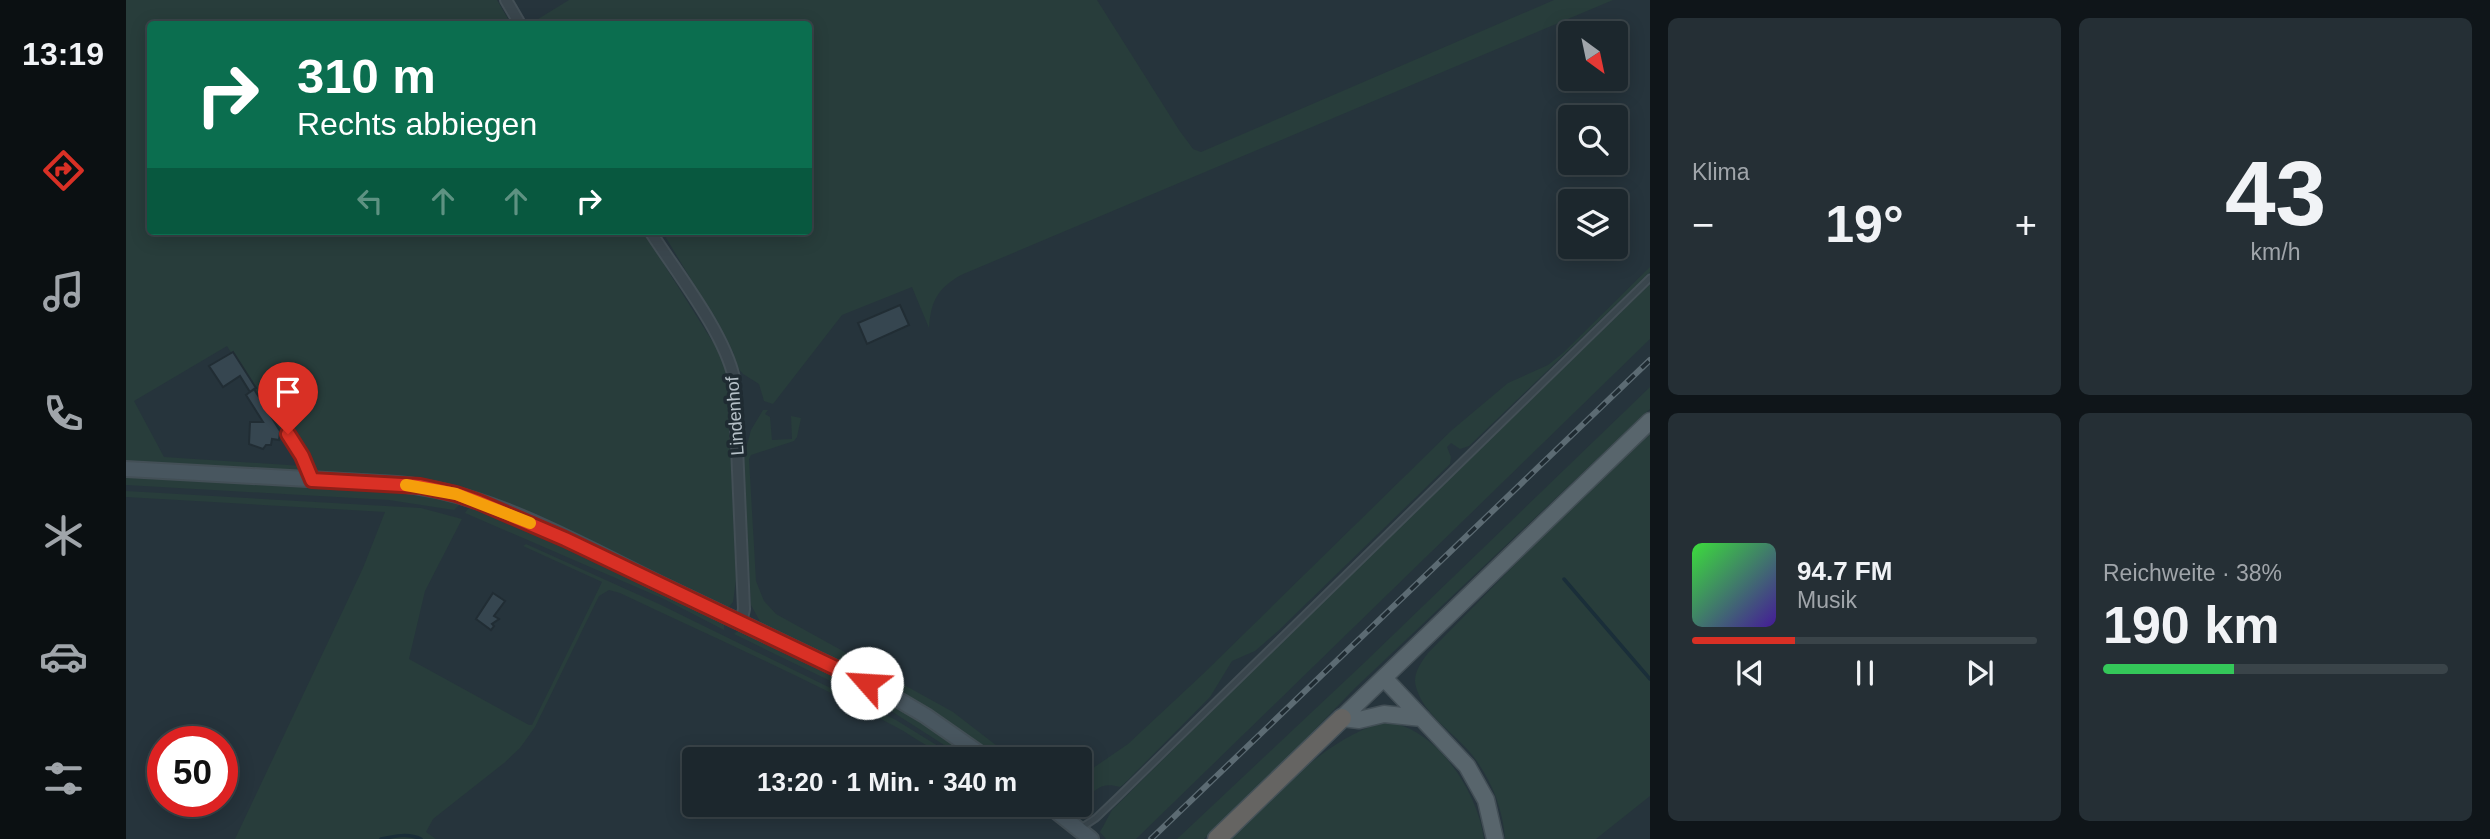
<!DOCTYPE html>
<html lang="de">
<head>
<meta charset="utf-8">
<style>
  body { margin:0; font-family:Helvetica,sans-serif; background:#252f35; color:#f1f3f6; height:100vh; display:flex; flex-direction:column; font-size:26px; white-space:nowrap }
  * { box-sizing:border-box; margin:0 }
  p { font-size:23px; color:#a0a5aa }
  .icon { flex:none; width:38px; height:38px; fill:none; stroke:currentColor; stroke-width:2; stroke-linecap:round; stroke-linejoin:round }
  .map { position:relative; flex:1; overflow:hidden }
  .panel { display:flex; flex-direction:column; gap:18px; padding:18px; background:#0f1519; width:840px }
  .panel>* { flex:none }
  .top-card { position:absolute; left:21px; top:21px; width:665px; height:214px; border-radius:7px; box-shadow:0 4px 18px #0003,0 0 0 2px #3a4449; background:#0b6e4f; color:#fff; overflow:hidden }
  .needle { width:46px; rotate:147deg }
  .buttons { position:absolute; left:1432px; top:21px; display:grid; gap:14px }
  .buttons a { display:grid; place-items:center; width:70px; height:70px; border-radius:7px; background:#1c272d; box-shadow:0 4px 18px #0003,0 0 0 2px #3a4449; font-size:35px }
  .speed { position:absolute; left:21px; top:726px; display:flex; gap:14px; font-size:35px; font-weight:700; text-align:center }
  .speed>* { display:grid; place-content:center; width:91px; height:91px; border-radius:50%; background:#1c272d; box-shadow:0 4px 18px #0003,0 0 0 2px #3a4449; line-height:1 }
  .speed .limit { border:10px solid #d22; background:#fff; color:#111 }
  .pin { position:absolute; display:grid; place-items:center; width:60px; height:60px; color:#fff; margin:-72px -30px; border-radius:50% 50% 50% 0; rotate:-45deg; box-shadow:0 0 7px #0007 }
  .pin .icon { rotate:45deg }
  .me { position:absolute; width:77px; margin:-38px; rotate:296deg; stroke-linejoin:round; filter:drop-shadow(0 0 5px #0008) }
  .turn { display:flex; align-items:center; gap:24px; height:147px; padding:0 35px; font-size:32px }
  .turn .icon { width:91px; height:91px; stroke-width:2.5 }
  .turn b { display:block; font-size:49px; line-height:60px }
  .lanes { display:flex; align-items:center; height:66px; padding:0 35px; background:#0003; justify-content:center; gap:35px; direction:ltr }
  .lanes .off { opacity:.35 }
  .big { font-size:52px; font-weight:800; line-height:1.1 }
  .panel .card { flex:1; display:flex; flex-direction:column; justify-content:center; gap:10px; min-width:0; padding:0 24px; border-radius:10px; background:#252f35 }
  .panel .dial { align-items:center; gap:0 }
  .dial b { font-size:91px; line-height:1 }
  .song { display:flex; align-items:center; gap:21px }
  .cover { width:84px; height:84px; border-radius:10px; background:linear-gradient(135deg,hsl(120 70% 55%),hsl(260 70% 35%)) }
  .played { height:7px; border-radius:4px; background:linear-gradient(90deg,#d93025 30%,#3a4449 30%) }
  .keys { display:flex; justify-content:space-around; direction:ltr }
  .heat { display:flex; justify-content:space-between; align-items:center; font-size:38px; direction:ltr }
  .charge { height:10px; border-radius:5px; background:linear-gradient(90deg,#34c759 38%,#3a4449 0) }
  .panel .tiles { flex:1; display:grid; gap:18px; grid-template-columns:repeat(2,1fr) }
  .trip { position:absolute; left:556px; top:747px; width:410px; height:70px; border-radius:7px; background:#1c272d; box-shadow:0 4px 18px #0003,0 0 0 2px #3a4449; font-weight:800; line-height:70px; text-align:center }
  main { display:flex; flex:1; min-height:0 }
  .tabs { display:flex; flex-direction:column; width:126px; justify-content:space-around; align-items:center; background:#0b1012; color:#a0a5aa }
  .tabs .icon { width:49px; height:49px }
  .tabs .on { color:#d93025 }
  .tabs b { font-size:32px; color:#f1f3f6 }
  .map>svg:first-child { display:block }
  .green { fill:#283d3b }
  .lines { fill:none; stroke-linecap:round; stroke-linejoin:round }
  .stream { stroke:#1a2e39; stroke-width:3.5 }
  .building { fill:#364650; stroke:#212d34; stroke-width:2 }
  .service-casing { stroke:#434f56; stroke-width:9 }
  .minor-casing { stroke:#434f56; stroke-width:14 }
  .secondary-casing { stroke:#434f56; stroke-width:18 }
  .primary-casing { stroke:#434f56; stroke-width:19 }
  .trunk-casing { stroke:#455158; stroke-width:21 }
  .service { stroke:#3a464d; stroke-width:5 }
  .minor { stroke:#3a464d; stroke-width:10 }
  .secondary { stroke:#48565f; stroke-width:14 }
  .primary { stroke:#58656c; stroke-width:16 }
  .trunk { stroke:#656462; stroke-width:18 }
  .rail-casing { stroke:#5c6b73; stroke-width:6 }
  .rail { stroke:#1f2b32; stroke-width:3.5; stroke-dasharray:10; stroke-linecap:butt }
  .route-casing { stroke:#8d1f18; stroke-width:18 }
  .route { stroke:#d93025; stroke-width:12 }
  .slow { stroke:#f59e0b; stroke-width:12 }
  .labels { text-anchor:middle; stroke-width:7; stroke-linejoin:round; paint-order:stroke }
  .street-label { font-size:18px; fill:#b6c1c8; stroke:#1f2b32 }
</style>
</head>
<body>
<main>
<nav class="tabs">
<b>13:19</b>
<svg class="icon on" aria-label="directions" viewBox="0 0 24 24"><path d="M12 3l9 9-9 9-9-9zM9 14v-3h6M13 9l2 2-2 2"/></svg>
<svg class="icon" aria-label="music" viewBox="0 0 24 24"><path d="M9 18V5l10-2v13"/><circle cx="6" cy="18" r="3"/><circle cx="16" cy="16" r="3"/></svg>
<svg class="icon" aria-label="phone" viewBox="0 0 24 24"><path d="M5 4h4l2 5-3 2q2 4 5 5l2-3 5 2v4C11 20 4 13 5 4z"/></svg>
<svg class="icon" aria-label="climate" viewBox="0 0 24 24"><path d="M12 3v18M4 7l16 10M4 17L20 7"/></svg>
<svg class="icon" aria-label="car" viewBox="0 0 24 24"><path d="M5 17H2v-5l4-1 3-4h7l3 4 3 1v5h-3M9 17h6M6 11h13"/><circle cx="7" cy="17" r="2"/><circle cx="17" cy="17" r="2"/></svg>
<svg class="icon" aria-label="filters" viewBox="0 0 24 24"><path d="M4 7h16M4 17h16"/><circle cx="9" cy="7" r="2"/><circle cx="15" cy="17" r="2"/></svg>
</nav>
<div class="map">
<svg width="1524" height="839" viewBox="0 0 1524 839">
  <rect width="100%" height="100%" fill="#26343c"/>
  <path class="green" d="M 0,0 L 371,0 L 385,24 L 24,24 L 24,231 L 517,231 L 595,355 L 601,370 L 610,580 L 607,602 L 602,608 L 596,608 L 339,490 C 292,477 242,478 194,475 L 172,442 L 160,431 L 154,431 L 101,346 L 8,401 L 38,457 L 177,466 L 174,474 L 0,464 Z
    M 443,0 L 971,0 L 1053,130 L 1067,149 L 1075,152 L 1428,0 L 1487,0 L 835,275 C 811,289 805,301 803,328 L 786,287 L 716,315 L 647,404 L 638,401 L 633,384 L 617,374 L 610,366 L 607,352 L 593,326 L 536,231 L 682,231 L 682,24 L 410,24 L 412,19 Z
    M 1524,267 L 1524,272 L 1343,446 L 1334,449 L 1325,443 L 1321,447 L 1325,457 L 1324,464 L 1151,632 L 1129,651 L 1106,661 L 1084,697 L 998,784 L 994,787 C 962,778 966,808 943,812 L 931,805 L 954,805 L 954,777 L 1002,744 L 1077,674 L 1326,430 L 1382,383 L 1422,365 L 1437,353 Z
    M 1524,284 L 1524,339 L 1010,839 L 980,839 L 974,832 L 986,810 L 1175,623 Z
    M 1524,387 L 1524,409 L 1228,689 L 1151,769 L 1078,839 L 1051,839 L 1238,663 Z
    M 637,410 L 642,410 L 639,414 L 644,417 L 646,440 L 666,439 L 665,416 L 675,418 L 671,437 L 668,441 L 625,455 L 623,459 L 630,581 L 638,601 L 650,614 L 827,712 L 888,759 L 873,759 L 807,712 L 776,695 L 637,627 L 625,605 L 617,459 L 625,430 Z
    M 1524,433 L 1524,796 L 1470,839 L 1379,839 C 1377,807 1363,774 1342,750 C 1325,731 1297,713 1290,687 C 1286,675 1295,662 1302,653 L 1408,545 Z
    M 0,476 L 261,490 L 328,500 L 333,505 L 328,510 L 263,500 L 0,485 Z
    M 0,491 L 295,508 L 336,519 L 299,591 L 283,659 L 403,725 L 406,725 L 476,582 L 397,546 L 400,544 L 533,604 L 770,720 L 833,759 C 819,760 787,736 772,728 C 682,679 587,637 494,593 L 483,590 L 473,596 L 409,727 L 394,748 L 378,763 L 307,819 L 300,832 L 310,839 L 109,839 L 237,568 L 259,512 L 0,497 Z
    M 344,506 C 431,536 515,581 598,622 L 598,630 L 538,599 L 339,513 Z
    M 614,629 L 764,702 L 853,759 L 840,759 L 762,709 L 608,634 Z
    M 1257,722 C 1309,724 1352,792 1358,839 L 1105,839 C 1151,794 1194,742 1257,722 Z"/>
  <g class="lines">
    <path class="stream" d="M 1438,579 L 1524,679
      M 255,839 C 269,836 283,833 295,839"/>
  </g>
  <path class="building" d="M 774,305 L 783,325 L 741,344 L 732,323 Z
    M 107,352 L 130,388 L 124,392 L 114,376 L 97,387 L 83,366 Z
    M 128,389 L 154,431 L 153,440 L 146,439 L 145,445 L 140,445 L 137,449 L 123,444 L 124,422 L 137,422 L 120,395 Z
    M 367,593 L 379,601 L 368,616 L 373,619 L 366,624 L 368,626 L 365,630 L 350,619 Z"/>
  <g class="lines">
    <g class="service-casing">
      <path id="service" d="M 162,434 L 176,456 L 185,477
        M 955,828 L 970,818 L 993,796 L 1524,278"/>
    </g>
    <g class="minor-casing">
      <path id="minor" d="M 380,0 L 394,24
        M 524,231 C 550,272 598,332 608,378 L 618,609 L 615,623"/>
    </g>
    <g class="secondary-casing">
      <path id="secondary" d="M 0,469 L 271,484 C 361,491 453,545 534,584 C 608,620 682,654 756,690 L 800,716 L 863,760
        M 922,805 L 965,839"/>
    </g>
    <g class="primary-casing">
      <path id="primary" d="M 1258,678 L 1341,766 L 1360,800 L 1369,839
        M 1216,718 L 1524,421
        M 1216,718 L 1233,720 L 1258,714 L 1296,718"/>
    </g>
    <g class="trunk-casing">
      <path id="trunk" d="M 1091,839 L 1216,718"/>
    </g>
    <use href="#service" class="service"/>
    <use href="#minor" class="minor"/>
    <use href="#secondary" class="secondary"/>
    <use href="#primary" class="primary"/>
    <use href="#trunk" class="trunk"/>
    <g class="rail-casing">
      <path id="rail" d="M 1025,839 L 1524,360"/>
    </g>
    <use href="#rail" class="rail"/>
  </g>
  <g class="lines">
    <g class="route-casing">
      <path id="route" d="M 162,434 L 176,456 L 186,480 L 294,486 L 330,494 L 353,502 L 439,539 L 741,683"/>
    </g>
    <use href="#route" class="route"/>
    <path class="slow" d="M 280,485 L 330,494 L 404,523"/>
  </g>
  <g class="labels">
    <g class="street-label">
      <text transform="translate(609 416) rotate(-94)" y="6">Lindenhof</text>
    </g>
  </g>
</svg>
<div class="buttons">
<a><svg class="needle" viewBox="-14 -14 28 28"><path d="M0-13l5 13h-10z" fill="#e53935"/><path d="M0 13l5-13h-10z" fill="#a0a5aa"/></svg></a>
<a><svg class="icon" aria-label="search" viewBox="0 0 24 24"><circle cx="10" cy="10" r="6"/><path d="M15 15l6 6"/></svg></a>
<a><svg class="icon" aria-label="layers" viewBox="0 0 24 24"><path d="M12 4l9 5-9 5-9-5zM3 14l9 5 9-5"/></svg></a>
</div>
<div class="speed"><div class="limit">50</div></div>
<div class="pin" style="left:162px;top:434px;background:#d93025"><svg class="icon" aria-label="arrive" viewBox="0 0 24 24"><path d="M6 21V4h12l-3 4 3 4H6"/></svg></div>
<svg class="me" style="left:741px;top:683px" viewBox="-20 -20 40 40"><circle r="19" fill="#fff"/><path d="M0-13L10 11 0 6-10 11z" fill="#d93025"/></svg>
<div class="trip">13:20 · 1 Min. · 340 m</div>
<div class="top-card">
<div class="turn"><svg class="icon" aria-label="right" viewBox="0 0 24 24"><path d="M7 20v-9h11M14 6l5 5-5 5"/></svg><div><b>310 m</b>Rechts abbiegen</div></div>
<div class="lanes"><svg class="icon off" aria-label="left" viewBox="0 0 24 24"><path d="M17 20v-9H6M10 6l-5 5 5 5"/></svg><svg class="icon off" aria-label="ahead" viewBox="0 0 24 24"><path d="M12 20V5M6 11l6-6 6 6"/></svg><svg class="icon off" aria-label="ahead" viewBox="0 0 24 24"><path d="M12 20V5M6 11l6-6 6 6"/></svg><svg class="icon" aria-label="right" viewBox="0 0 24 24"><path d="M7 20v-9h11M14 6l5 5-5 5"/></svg></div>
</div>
</div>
<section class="panel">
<div class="tiles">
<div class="card"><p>Klima</p>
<div class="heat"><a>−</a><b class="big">19°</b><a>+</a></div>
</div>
<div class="card dial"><b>43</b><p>km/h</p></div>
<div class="card">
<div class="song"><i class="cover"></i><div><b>94.7 FM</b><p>Musik</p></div></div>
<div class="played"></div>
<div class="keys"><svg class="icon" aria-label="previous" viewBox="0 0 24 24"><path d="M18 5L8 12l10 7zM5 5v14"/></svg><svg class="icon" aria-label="pause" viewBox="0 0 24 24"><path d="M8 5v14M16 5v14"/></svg><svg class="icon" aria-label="next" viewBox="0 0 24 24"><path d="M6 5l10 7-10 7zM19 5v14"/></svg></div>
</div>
<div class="card"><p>Reichweite · 38%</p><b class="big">190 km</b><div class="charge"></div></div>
</div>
</section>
</main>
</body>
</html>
